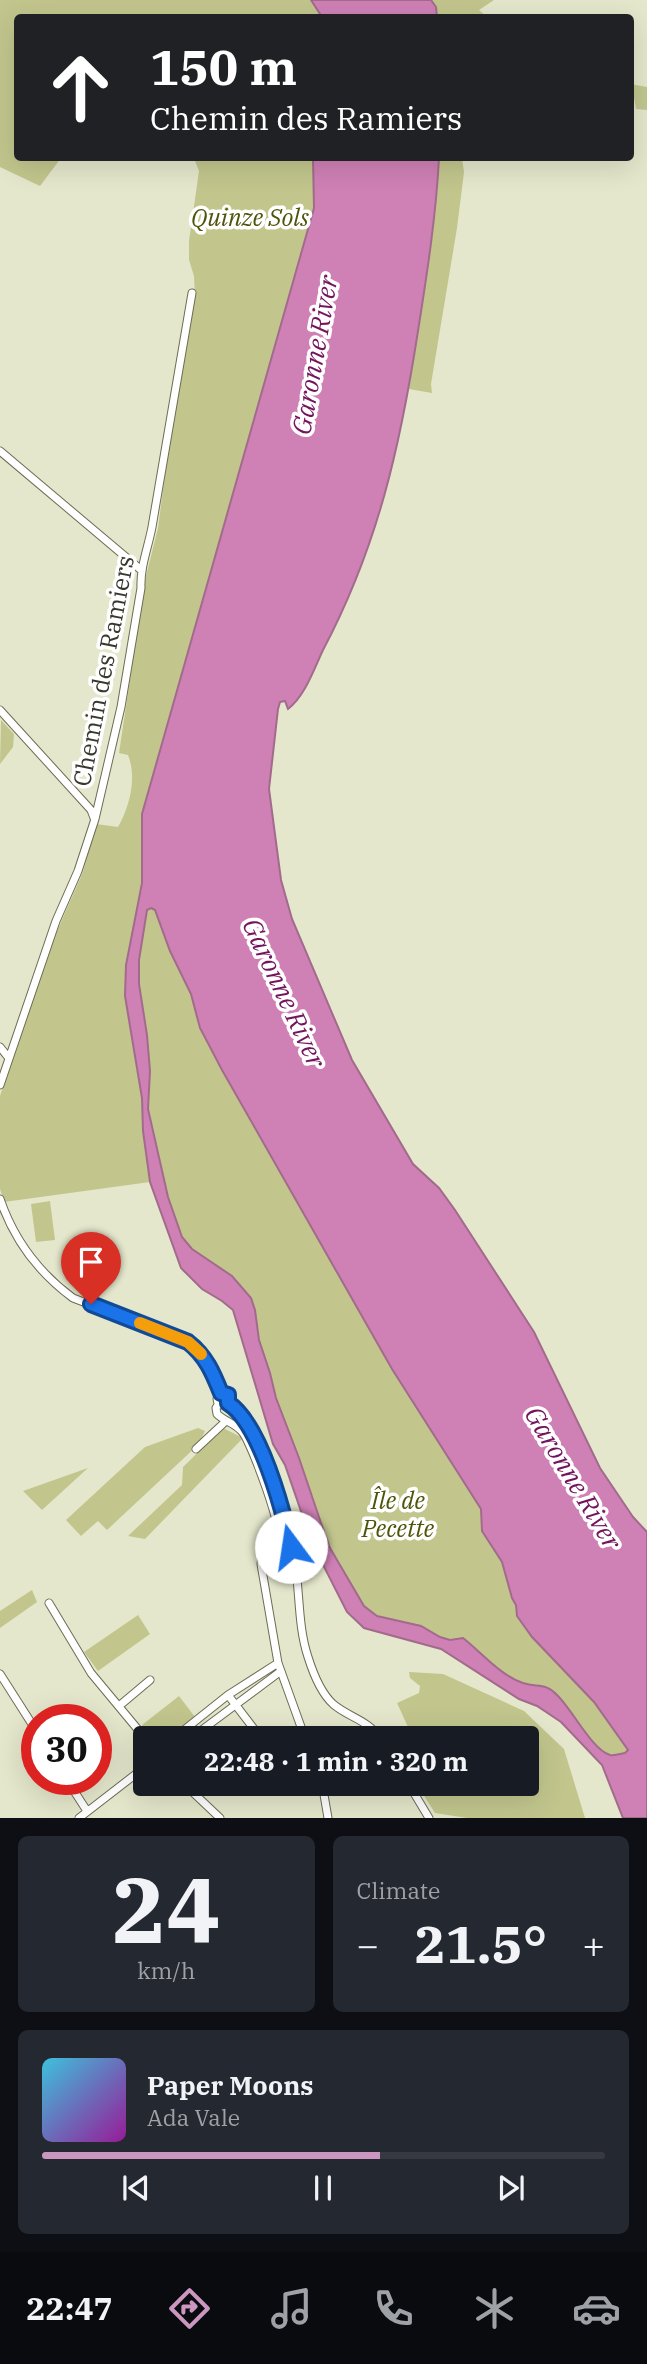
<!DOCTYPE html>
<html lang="en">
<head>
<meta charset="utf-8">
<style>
  body { margin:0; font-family:"IBM Plex Serif",serif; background:#242831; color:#f1f3f6; height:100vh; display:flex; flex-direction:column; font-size:26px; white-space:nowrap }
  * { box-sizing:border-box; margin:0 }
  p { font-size:23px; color:#9ea1a6 }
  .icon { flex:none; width:38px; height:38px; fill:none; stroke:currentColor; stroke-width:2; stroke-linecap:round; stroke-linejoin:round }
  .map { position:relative; height:1818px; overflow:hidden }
  .drawer { display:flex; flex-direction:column; gap:18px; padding:18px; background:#0d0f14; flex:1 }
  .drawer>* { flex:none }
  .hud { position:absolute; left:14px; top:14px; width:620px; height:147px; border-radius:7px; box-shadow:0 7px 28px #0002; background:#202124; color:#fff; overflow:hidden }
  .speed { position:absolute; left:21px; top:1704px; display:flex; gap:14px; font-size:35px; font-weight:700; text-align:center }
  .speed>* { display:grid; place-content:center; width:91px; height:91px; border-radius:50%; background:#171b24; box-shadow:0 7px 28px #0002; line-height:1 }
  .speed .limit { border:10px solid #d22; background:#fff; color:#111 }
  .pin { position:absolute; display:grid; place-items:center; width:60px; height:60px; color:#fff; margin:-72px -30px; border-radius:50% 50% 50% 0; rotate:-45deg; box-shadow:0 0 7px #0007 }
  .pin .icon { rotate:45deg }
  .me { position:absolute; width:77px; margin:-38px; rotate:346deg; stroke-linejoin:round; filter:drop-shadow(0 0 5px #0008) }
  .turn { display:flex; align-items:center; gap:24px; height:147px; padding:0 21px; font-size:32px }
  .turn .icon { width:91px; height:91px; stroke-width:2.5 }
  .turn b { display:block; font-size:49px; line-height:60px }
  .big { font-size:52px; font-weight:700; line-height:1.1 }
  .drawer .tile { flex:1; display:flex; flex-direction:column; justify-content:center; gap:10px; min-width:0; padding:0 24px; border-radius:10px; background:#242831 }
  .drawer .dial { align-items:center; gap:0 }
  .dial b { font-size:91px; line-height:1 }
  .song { display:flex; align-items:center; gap:21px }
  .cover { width:84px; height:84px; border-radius:10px; background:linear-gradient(135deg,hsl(190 70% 55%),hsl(300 70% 35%)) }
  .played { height:7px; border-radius:4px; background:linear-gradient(90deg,#cb96c0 60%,#363941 60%) }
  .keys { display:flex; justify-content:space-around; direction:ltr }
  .heat { display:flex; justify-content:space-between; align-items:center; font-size:38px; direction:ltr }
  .drawer .tiles { flex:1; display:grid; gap:18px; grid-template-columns:1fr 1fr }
  .tile:last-child { grid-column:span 2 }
  .trip { position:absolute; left:133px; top:1726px; width:406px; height:70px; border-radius:7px; background:#171b24; box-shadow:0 7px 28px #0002; font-weight:700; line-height:70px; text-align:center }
  .dock { display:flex; height:112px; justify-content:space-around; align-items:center; background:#090b0e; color:#9ea1a6 }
  .dock .icon { width:49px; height:49px }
  .dock .selected { color:#cb96c0 }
  .dock b { font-size:32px; color:#f1f3f6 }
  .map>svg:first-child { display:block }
  .green { fill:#c2c68d }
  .water { fill:#cf80b5; stroke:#a26b8c; stroke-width:2; fill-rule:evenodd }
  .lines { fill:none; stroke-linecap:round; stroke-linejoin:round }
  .minor-casing { stroke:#6b6d54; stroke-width:9 }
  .minor { stroke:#fff; stroke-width:7 }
  .route-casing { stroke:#114b97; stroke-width:18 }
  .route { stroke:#1a73e8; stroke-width:12 }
  .slow { stroke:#f59e0b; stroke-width:12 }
  .labels { text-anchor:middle; stroke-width:7; stroke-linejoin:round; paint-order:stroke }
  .park-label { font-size:24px; font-style:italic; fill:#50530a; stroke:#fff }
  .street-label { font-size:24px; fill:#38392e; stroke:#fff }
  .water-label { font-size:26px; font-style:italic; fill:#73145c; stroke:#fff }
</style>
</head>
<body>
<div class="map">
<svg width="647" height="1818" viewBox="0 0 647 1818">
  <rect width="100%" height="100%" fill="#e4e7cb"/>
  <path class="green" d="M 0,0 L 311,0 L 322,17 L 18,18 L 18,158 L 61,158 L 40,186 L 0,167 Z
    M 431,0 L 494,0 L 479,10 L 488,18 L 437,17 L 436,7 Z
    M 630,84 L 647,87 L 647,110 L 636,109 L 634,98 L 630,95 Z
    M 194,158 L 313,158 L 314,208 L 142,814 L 142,883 L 126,964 L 125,996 L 142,1098 L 143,1131 L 150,1182 L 4,1202 L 0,1189 L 0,1096 L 47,954 L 83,872 L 96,824 L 118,827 C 130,806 137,777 128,755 L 119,753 L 145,580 L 158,528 L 173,413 L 195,298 L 194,276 L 189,260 L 189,241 L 199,171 Z
    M 439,158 L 462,158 L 464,172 L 457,228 L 431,384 L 432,393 L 409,389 C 421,312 435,236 439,158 Z
    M 1,720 L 14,734 L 13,747 L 0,764 Z
    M 151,908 L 155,910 L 170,951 L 191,994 L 200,1028 L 222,1070 L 392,1369 L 481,1509 L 482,1531 L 502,1562 L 512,1598 L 516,1605 L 517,1616 L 532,1637 L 594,1702 L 628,1750 L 625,1753 C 620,1754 614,1756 610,1755 C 592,1750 572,1709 557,1695 C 545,1682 537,1688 523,1683 C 501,1676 481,1652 463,1638 L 450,1640 L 440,1637 L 421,1626 L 377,1616 L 364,1606 L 330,1548 L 321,1523 L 299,1458 L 276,1398 L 270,1373 L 259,1340 L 255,1310 L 232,1276 L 192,1249 L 182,1237 L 168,1197 L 148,1109 L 150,1071 L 147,1035 L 139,984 L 139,960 L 147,910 Z
    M 50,1201 L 55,1240 L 36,1242 L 31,1204 Z
    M 198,1428 L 205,1431 L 199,1444 L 107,1530 L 98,1521 L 81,1536 L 66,1520 L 145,1447 Z
    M 223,1428 L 243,1438 L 145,1539 L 128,1536 L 182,1485 L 183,1467 Z
    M 88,1468 L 42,1510 L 23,1491 Z
    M 32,1590 L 37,1602 L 0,1628 L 0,1611 Z
    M 138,1615 L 150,1634 L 98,1671 L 84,1652 Z
    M 409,1672 L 443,1674 L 524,1711 L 564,1749 L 585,1818 L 467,1818 L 435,1813 L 416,1783 L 527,1783 L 527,1738 L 413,1738 L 397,1703 L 419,1693 L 420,1686 L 410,1678 Z
    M 179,1696 L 195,1717 L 173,1734 L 149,1733 L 142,1725 Z"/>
  <path class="water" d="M 311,0 L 431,0 L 436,7 L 437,17 L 322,17 Z
    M 313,158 L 439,158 C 436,216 427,274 418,331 C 400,447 378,546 323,650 C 314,669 305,696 288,709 L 285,701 L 280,702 L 278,709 L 269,789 L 281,880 L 292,919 L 352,1060 L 413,1164 L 439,1188 L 455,1210 L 534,1332 L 600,1468 L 633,1517 L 647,1532 L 647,1818 L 623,1818 L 602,1765 L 561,1722 L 537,1706 L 519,1699 L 441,1649 L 364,1628 L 347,1612 L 312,1543 L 285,1465 L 273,1444 L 233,1310 L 222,1301 L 202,1289 L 181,1268 L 150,1182 L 143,1131 L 142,1098 L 125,996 L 126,965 L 142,883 L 142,814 L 314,208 ZM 151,908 L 155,910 L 170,951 L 191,994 L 200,1028 L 222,1070 L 392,1369 L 481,1509 L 482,1531 L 502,1562 L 512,1598 L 516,1605 L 517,1616 L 532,1637 L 594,1702 L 628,1750 L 625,1753 C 620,1754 614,1756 610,1755 C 592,1750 572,1709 557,1695 C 545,1682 537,1688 523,1683 C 501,1676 481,1652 463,1638 L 450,1640 L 440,1637 L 421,1626 L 377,1616 L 364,1606 L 330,1548 L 321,1523 L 299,1458 L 276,1398 L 270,1373 L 259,1340 L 255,1310 L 251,1298 L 232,1276 L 192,1249 L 182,1237 L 168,1197 L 148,1109 L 150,1071 L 147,1035 L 139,984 L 139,960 L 147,910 Z"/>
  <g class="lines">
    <g class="minor-casing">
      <path id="minor" d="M 0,451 L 140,569
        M 0,710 L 91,810 L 94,818
        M 0,1047 L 8,1057
        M 0,1085 L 56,921 L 78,871 L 95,819 L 121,707 L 141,588 C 140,567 148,548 152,527 L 192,293
        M 0,1199 C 14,1240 39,1273 73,1298 L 188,1342 L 205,1359 L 221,1393
        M217 1399a6 6 0 1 1 12 0a6 6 0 1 1-12 0Z
        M 219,1403 L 216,1408 L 217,1414 C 225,1422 236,1423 243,1433 C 252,1445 285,1534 279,1545 C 276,1551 267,1554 262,1559 L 261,1564 L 278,1663 L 305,1738
        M 228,1403 C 261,1424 288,1524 295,1563 C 300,1594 298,1627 308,1657 C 313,1673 320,1692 333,1704 C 348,1717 368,1720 380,1738
        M 196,1449 L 226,1421
        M 49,1603 L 91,1673 L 145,1738
        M 0,1674 L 37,1732
        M 228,1695 L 261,1738
        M 119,1706 L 150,1680
        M 174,1738 L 228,1695 L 278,1663
        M 191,1738 L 281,1671
        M 67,1780 L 87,1811
        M 183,1783 L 220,1818
        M 322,1783 L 328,1818
        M 408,1783 L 429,1818
        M 79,1818 L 145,1767"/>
    </g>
    <use href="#minor" class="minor"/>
  </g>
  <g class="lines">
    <g class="route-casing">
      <path id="route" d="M 91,1304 L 188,1342 C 206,1356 213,1373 221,1393 L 228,1395 L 228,1403 C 260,1423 283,1510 291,1547"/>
    </g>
    <use href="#route" class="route"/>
    <path class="slow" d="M 140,1323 L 188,1342 L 201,1354"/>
  </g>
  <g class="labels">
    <g class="park-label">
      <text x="250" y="226">Quinze Sols</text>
      <text x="398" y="1509">Île de<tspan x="398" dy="28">Pecette</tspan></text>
    </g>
    <g class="street-label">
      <text transform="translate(104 671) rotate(-79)" y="8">Chemin des Ramiers</text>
    </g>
    <g class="water-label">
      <text transform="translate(315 355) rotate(-80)" y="9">Garonne River</text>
      <text transform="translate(284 993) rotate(65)" y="9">Garonne River</text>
      <text transform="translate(573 1478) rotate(59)" y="9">Garonne River</text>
    </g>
  </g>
</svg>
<div class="speed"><div class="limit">30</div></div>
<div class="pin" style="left:91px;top:1304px;background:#d93025"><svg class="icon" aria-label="arrive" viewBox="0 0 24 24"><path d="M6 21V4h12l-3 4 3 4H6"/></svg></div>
<svg class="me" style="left:291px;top:1547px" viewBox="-20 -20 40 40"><circle r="19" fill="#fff"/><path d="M0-13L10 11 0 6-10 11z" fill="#1a73e8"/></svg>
<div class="trip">22:48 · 1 min · 320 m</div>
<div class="hud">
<div class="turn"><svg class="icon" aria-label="ahead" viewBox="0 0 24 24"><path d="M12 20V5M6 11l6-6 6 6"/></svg><div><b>150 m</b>Chemin des Ramiers</div></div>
</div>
</div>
<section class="drawer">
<div class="tiles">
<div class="tile dial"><b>24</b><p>km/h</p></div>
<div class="tile"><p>Climate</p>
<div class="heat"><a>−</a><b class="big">21.5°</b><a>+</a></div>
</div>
<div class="tile">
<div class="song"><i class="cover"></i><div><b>Paper Moons</b><p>Ada Vale</p></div></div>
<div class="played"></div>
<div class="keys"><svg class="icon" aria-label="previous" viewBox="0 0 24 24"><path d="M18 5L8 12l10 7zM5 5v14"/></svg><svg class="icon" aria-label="pause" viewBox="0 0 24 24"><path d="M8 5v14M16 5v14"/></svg><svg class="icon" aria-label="next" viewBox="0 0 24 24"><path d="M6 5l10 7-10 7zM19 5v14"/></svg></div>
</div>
</div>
</section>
<nav class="dock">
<b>22:47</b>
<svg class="icon selected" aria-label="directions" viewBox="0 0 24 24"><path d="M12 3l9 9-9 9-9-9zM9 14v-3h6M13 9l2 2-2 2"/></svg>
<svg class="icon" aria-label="music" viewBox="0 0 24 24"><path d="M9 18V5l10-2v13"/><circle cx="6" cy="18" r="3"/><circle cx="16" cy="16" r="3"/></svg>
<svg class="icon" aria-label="phone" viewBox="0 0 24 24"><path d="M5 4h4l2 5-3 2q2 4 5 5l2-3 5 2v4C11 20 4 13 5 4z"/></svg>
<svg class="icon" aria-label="climate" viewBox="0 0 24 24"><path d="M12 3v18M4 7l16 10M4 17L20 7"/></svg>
<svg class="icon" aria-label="car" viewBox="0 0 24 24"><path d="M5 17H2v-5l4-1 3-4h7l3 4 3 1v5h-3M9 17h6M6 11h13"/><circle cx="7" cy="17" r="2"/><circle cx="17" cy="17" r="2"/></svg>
</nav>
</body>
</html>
